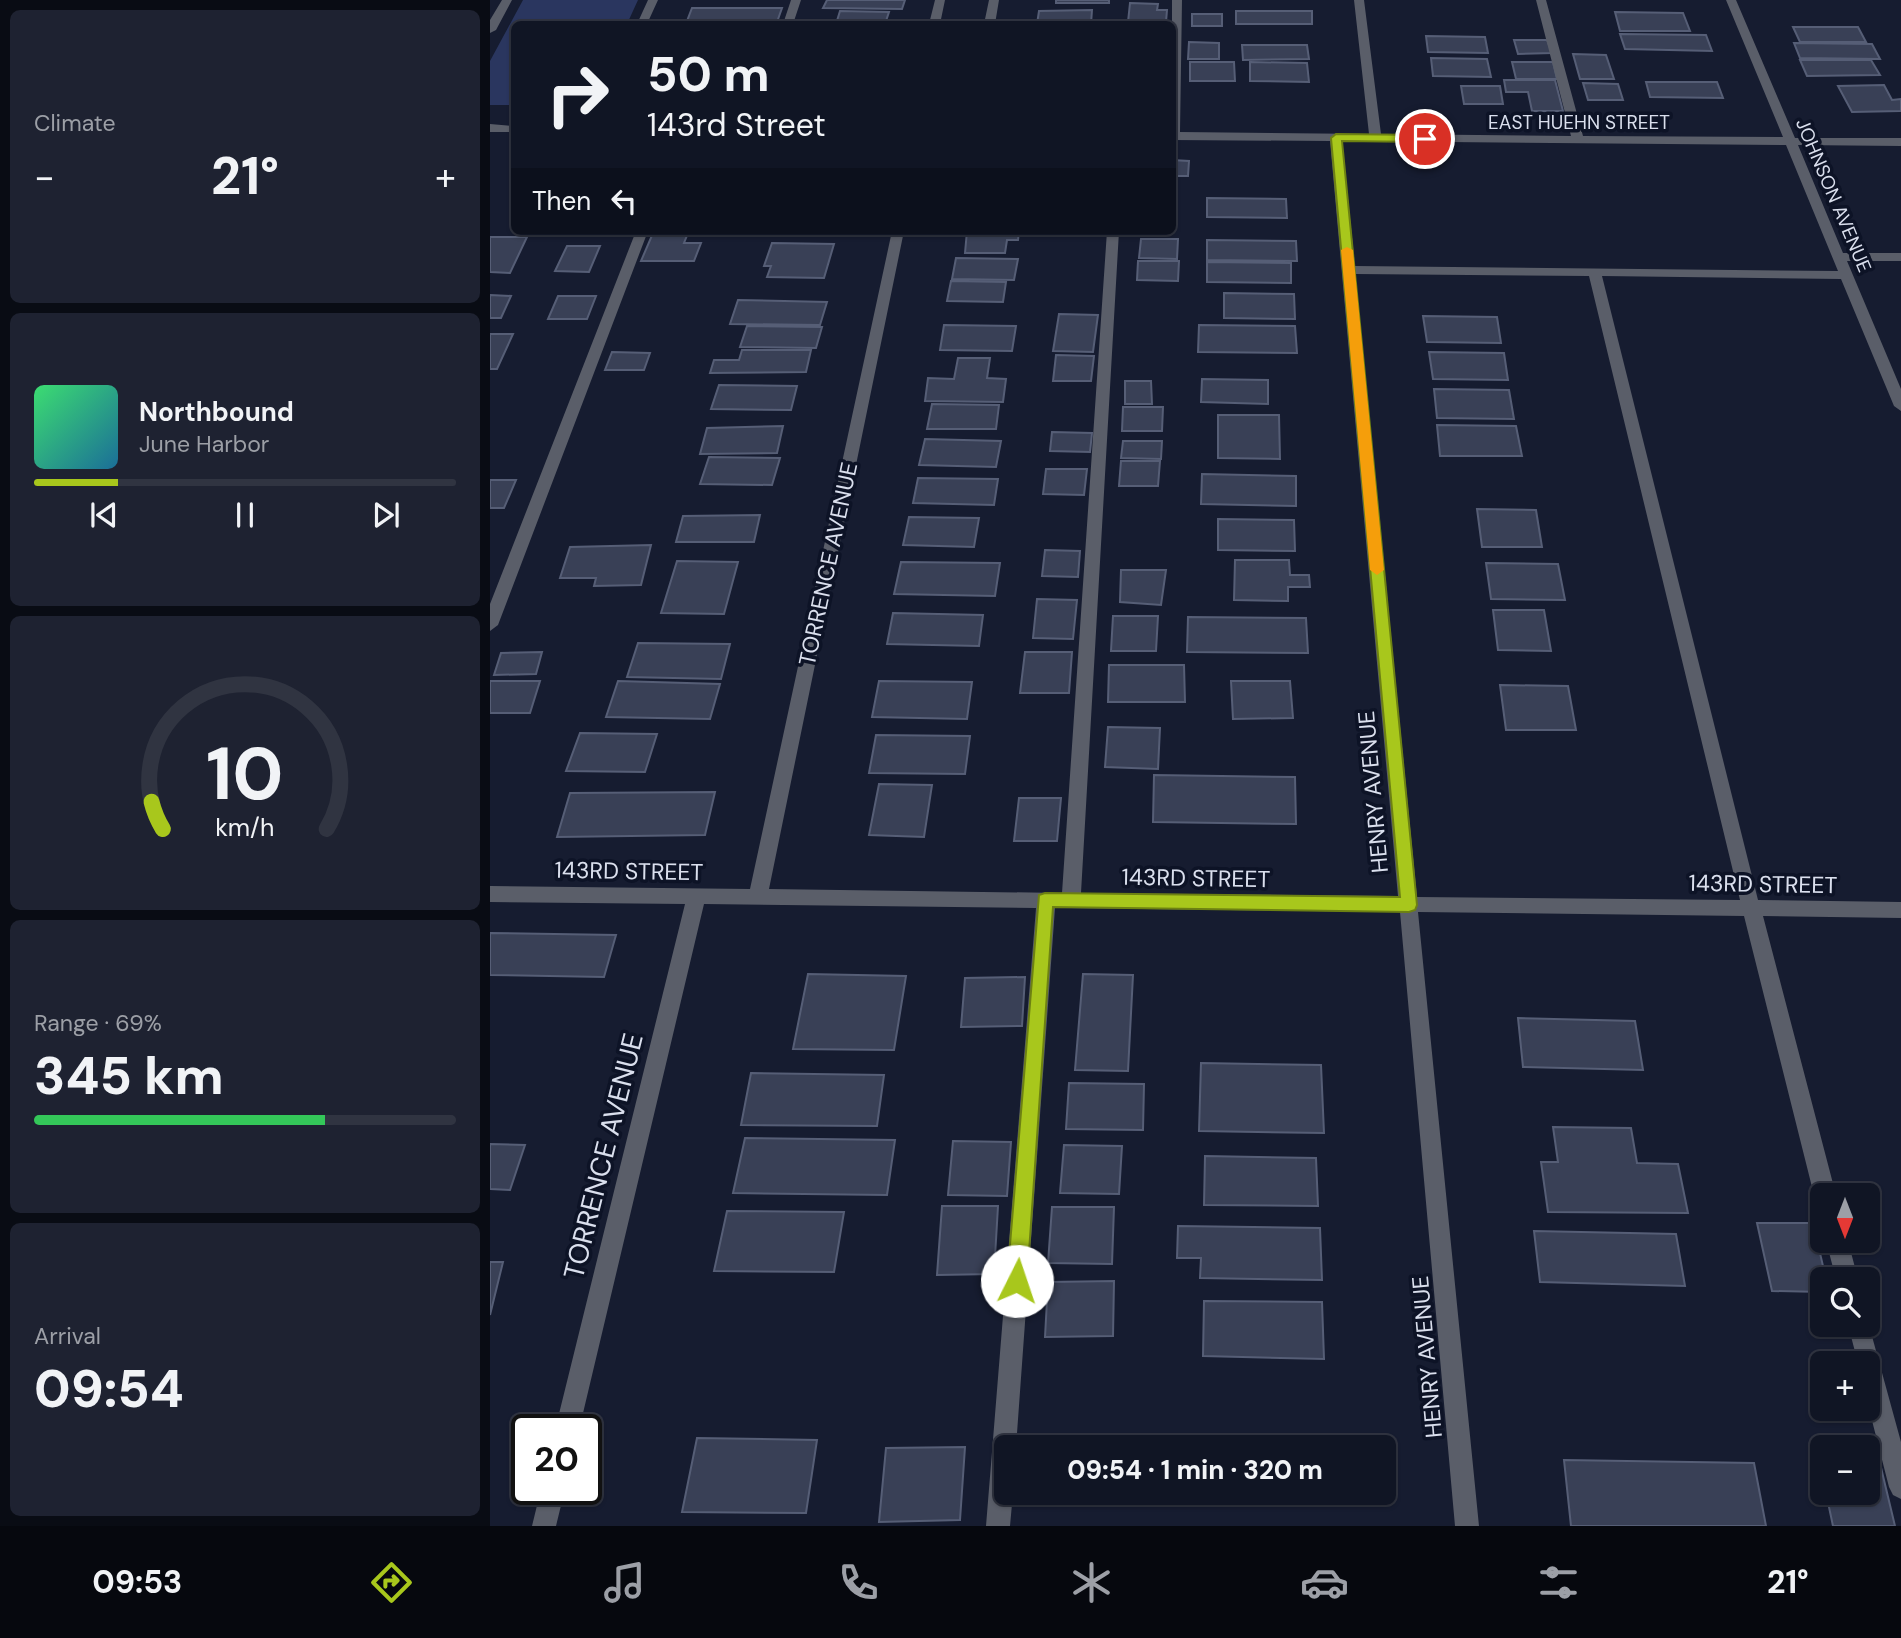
<!DOCTYPE html>
<html lang="en">
<head>
<meta charset="utf-8">
<style>
  body { margin:0; font-family:"DM Sans",sans-serif; background:#1e2231; color:#f1f3f6; height:100vh; display:flex; flex-direction:column; font-size:26px; white-space:nowrap }
  * { box-sizing:border-box; margin:0 }
  p { font-size:23px; color:#9c9fa6 }
  .icon { flex:none; width:38px; height:38px; fill:none; stroke:currentColor; stroke-width:2; stroke-linecap:round; stroke-linejoin:round }
  .map { position:relative; flex:1; overflow:hidden }
  .panel { display:flex; flex-direction:column; gap:10px; padding:10px; background:#090c14; width:490px }
  .panel>* { flex:none }
  .banner { position:absolute; left:21px; top:21px; width:665px; height:214px; border-radius:10px; box-shadow:0 2px 5px #0004,0 0 0 2px #303441; background:#101524; color:#f1f3f6; overflow:hidden }
  .needle { width:46px; rotate:180deg }
  .fabs { position:absolute; left:1320px; top:1183px; display:grid; gap:14px }
  .fabs a { display:grid; place-items:center; width:70px; height:70px; border-radius:10px; background:#101524; box-shadow:0 2px 5px #0004,0 0 0 2px #303441; font-size:35px }
  .speed { position:absolute; left:21px; top:1414px; display:flex; gap:14px; font-size:35px; font-weight:700; text-align:center }
  .speed>* { display:grid; place-content:center; width:91px; height:91px; border-radius:50%; background:#101524; box-shadow:0 2px 5px #0004,0 0 0 2px #303441; line-height:1 }
  .speed .limit { border:4px solid #111; border-radius:10px; background:#fff; color:#111 }
  .pin { position:absolute; display:grid; place-items:center; width:60px; height:60px; color:#fff; margin:-30px; border:4px solid #fff; border-radius:50%; box-shadow:0 2px 7px #0007 }
  .me { position:absolute; width:77px; margin:-38px; rotate:4deg; stroke-linejoin:round; filter:drop-shadow(0 0 5px #0008) }
  .turn { display:flex; align-items:center; gap:24px; height:147px; padding:0 21px; font-size:32px }
  .turn .icon { width:91px; height:91px; stroke-width:2.5 }
  .turn b { display:block; font-size:49px; line-height:60px }
  .then { display:flex; align-items:center; height:66px; padding:0 21px; background:#0003; gap:14px; font-size:26px }
  .big { font-size:52px; font-weight:800; line-height:1.1 }
  .panel .card { flex:1; display:flex; flex-direction:column; justify-content:center; gap:10px; min-width:0; padding:0 24px; border-radius:10px; background:#1e2231 }
  .panel .dial { align-items:center; gap:0 }
  .dial svg { height:182px; overflow:visible; fill:none; stroke:#303441; stroke-width:7; stroke-linecap:round; text-anchor:middle }
  .dial text { fill:#f1f3f6; stroke:none }
  .song { display:flex; align-items:center; gap:21px }
  .cover { width:84px; height:84px; border-radius:10px; background:linear-gradient(135deg,hsl(140 70% 55%),hsl(200 70% 35%)) }
  .played { height:7px; border-radius:4px; background:linear-gradient(90deg,#a8c71c 20%,#303441 20%) }
  .keys { display:flex; justify-content:space-around; direction:ltr }
  .heat { display:flex; justify-content:space-between; align-items:center; font-size:38px; direction:ltr }
  .charge { height:10px; border-radius:5px; background:linear-gradient(90deg,#34c759 69%,#303441 0) }
  .trip { position:absolute; left:504px; top:1435px; width:402px; height:70px; border-radius:10px; background:#101524; box-shadow:0 2px 5px #0004,0 0 0 2px #303441; font-weight:800; line-height:70px; text-align:center }
  .tabs { display:flex; height:112px; justify-content:space-around; align-items:center; background:#06080e; color:#9c9fa6 }
  .tabs .icon { width:49px; height:49px }
  .tabs .active { color:#a8c71c }
  .tabs b { font-size:32px; color:#f1f3f6 }
  main { display:flex; flex:1; min-height:0 }
  .map>svg:first-child { display:block }
  .green { fill:#2a365f }
  .building { fill:#394056; stroke:#565e76; stroke-width:2 }
  .lines { fill:none; stroke-linecap:round; stroke-linejoin:round }
  .minor { fill:#5a5e69; fill-rule:evenodd }
  .route { fill:#a8c71c; stroke:#6d8112; stroke-width:2 }
  .slow { fill:#f59e0b }
  .labels { text-anchor:middle; stroke-width:7; stroke-linejoin:round; paint-order:stroke }
  .far-street-label { font-size:19px; fill:#dadfed; stroke:#0d1326 }
  .street-label { font-size:23px; fill:#dadfed; stroke:#0d1326 }
  .near-street-label { font-size:28px; fill:#dadfed; stroke:#0d1326 }
</style>
</head>
<body>
<main>
<section class="panel">
<div class="card"><p>Climate</p>
<div class="heat"><a>−</a><b class="big">21°</b><a>+</a></div>
</div>
<div class="card">
<div class="song"><i class="cover"></i><div><b>Northbound</b><p>June Harbor</p></div></div>
<div class="played"></div>
<div class="keys"><svg class="icon" aria-label="previous" viewBox="0 0 24 24"><path d="M18 5L8 12l10 7zM5 5v14"/></svg><svg class="icon" aria-label="pause" viewBox="0 0 24 24"><path d="M8 5v14M16 5v14"/></svg><svg class="icon" aria-label="next" viewBox="0 0 24 24"><path d="M6 5l10 7-10 7zM19 5v14"/></svg></div>
</div>
<div class="card dial"><svg viewBox="0 0 100 80">
<path d="M14 69A42 42 0 1 1 86 69"/>
<path d="M14 69A42 42 0 0 1 9 57" stroke="#a8c71c"/>
<text x="50" y="56" font-size="32" font-weight="700">10</text>
<text x="50" y="72" font-size="11">km/h</text>
</svg></div>
<div class="card"><p>Range · 69%</p><b class="big">345 km</b><div class="charge"></div></div>
<div class="card"><p>Arrival</p><b class="big">09:54</b></div>
</section>
<div class="map">
<svg width="1411" height="1526" viewBox="0 0 1411 1526">
  <rect width="100%" height="100%" fill="#161c30"/>
  <path class="green" d="M 33,0 L 148,0 L 137,24 L 24,24 L 24,105 L 0,105 L 0,61 Z"/>
  <path class="building" d="M 337,0 L 415,0 L 412,9 L 333,8 Z
    M 566,0 L 619,0 L 619,3 L 566,3 Z
    M 640,3 L 668,4 L 667,10 L 677,10 L 676,22 L 638,22 Z
    M 202,8 L 292,8 L 287,22 L 197,21 Z
    M 602,10 L 601,24 L 547,24 L 549,11 Z
    M 350,11 L 399,12 L 395,24 L 346,24 Z
    M 746,11 L 822,11 L 822,24 L 746,24 Z
    M 1125,12 L 1193,13 L 1200,31 L 1130,31 Z
    M 702,14 L 732,14 L 732,26 L 702,26 Z
    M 1303,27 L 1368,27 L 1376,42 L 1310,42 Z
    M 1130,34 L 1216,35 L 1222,51 L 1135,49 Z
    M 936,36 L 995,37 L 998,53 L 938,52 Z
    M 1024,40 L 1057,40 L 1062,53 L 1028,54 Z
    M 699,42 L 729,43 L 729,59 L 698,59 Z
    M 1304,43 L 1382,44 L 1390,59 L 1310,58 Z
    M 752,45 L 817,45 L 819,59 L 753,60 Z
    M 1083,54 L 1116,55 L 1124,79 L 1090,79 Z
    M 941,58 L 997,59 L 1001,77 L 943,76 Z
    M 1310,60 L 1381,60 L 1390,75 L 1317,76 Z
    M 700,62 L 744,62 L 745,81 L 700,81 Z
    M 760,62 L 817,63 L 819,82 L 760,81 Z
    M 1022,62 L 1063,62 L 1067,79 L 1026,79 Z
    M 1014,80 L 1065,80 L 1073,111 L 1042,111 L 1038,92 L 1016,92 Z
    M 1156,82 L 1227,82 L 1233,98 L 1160,97 Z
    M 1093,83 L 1128,84 L 1133,100 L 1098,100 Z
    M 1394,85 L 1402,100 L 1411,99 L 1411,111 L 1362,112 L 1348,86 Z
    M 971,86 L 1010,86 L 1013,104 L 974,104 Z
    M 682,160 L 699,161 L 698,176 L 687,176 L 686,195 L 682,195 Z
    M 717,198 L 796,199 L 797,218 L 717,217 Z
    M 477,231 L 529,231 L 528,240 L 517,240 L 515,253 L 475,253 Z
    M 163,233 L 198,233 L 194,243 L 211,243 L 204,261 L 151,261 Z
    M 0,237 L 37,237 L 20,273 L 0,272 Z
    M 651,239 L 688,239 L 687,259 L 649,258 Z
    M 717,240 L 806,241 L 807,261 L 717,260 Z
    M 282,243 L 344,244 L 334,278 L 277,277 L 281,266 L 274,266 Z
    M 77,246 L 110,246 L 99,272 L 65,271 Z
    M 466,258 L 528,259 L 524,280 L 462,279 Z
    M 648,261 L 689,261 L 688,281 L 647,280 Z
    M 717,262 L 801,263 L 801,283 L 717,282 Z
    M 461,281 L 516,282 L 513,302 L 457,301 Z
    M 734,293 L 804,294 L 805,319 L 734,318 Z
    M 0,295 L 21,296 L 11,318 L 0,318 Z
    M 68,296 L 106,296 L 97,319 L 58,319 Z
    M 248,300 L 337,302 L 330,325 L 240,324 Z
    M 569,314 L 608,315 L 603,352 L 563,351 Z
    M 933,316 L 1007,317 L 1011,343 L 937,342 Z
    M 454,325 L 526,326 L 522,351 L 450,350 Z
    M 709,325 L 805,326 L 807,353 L 708,352 Z
    M 257,326 L 332,327 L 326,348 L 250,347 Z
    M 0,334 L 23,334 L 7,369 L 0,369 Z
    M 252,350 L 321,350 L 316,372 L 220,373 L 224,360 L 249,360 Z
    M 122,352 L 160,353 L 154,370 L 115,370 Z
    M 939,352 L 1014,353 L 1018,380 L 943,379 Z
    M 566,355 L 604,356 L 601,381 L 563,381 Z
    M 468,358 L 500,358 L 497,378 L 516,379 L 513,402 L 435,401 L 438,378 L 464,379 Z
    M 712,379 L 778,380 L 778,404 L 711,402 Z
    M 635,381 L 661,381 L 662,404 L 635,404 Z
    M 229,385 L 307,386 L 301,410 L 221,409 Z
    M 944,389 L 1019,390 L 1024,419 L 947,418 Z
    M 442,404 L 509,405 L 506,429 L 437,429 Z
    M 633,407 L 673,407 L 672,431 L 632,431 Z
    M 728,415 L 789,415 L 790,459 L 728,458 Z
    M 947,425 L 1026,426 L 1032,456 L 950,456 Z
    M 293,426 L 287,453 L 210,454 L 217,428 Z
    M 562,432 L 602,433 L 600,452 L 560,451 Z
    M 435,439 L 511,441 L 506,467 L 429,465 Z
    M 633,441 L 672,441 L 671,459 L 631,458 Z
    M 219,457 L 290,458 L 282,485 L 210,484 Z
    M 631,461 L 670,461 L 668,486 L 629,486 Z
    M 556,469 L 597,469 L 594,495 L 553,494 Z
    M 712,474 L 806,476 L 806,506 L 711,504 Z
    M 428,478 L 508,479 L 504,505 L 423,503 Z
    M 0,480 L 26,480 L 14,508 L 0,508 Z
    M 987,509 L 1046,510 L 1052,547 L 992,547 Z
    M 270,515 L 264,542 L 186,542 L 193,516 Z
    M 419,517 L 489,518 L 484,547 L 413,545 Z
    M 728,519 L 804,520 L 805,551 L 728,550 Z
    M 161,545 L 151,585 L 104,586 L 106,578 L 70,578 L 80,547 Z
    M 555,550 L 590,551 L 588,577 L 552,576 Z
    M 745,560 L 799,560 L 800,575 L 819,575 L 820,587 L 798,587 L 798,601 L 744,600 Z
    M 187,561 L 248,562 L 234,614 L 171,613 Z
    M 411,562 L 510,563 L 505,596 L 404,594 Z
    M 996,563 L 1068,564 L 1075,600 L 1001,599 Z
    M 631,570 L 676,570 L 671,605 L 630,602 Z
    M 547,599 L 587,600 L 583,639 L 543,638 Z
    M 1003,610 L 1054,610 L 1061,651 L 1008,650 Z
    M 403,613 L 493,615 L 489,646 L 397,644 Z
    M 623,616 L 668,616 L 666,651 L 621,651 Z
    M 698,617 L 816,618 L 818,653 L 697,652 Z
    M 148,643 L 240,644 L 231,679 L 137,677 Z
    M 52,652 L 46,674 L 4,675 L 11,653 Z
    M 535,652 L 582,652 L 579,693 L 530,693 Z
    M 619,665 L 694,665 L 695,702 L 618,702 Z
    M 0,681 L 50,681 L 40,713 L 0,713 Z
    M 128,681 L 230,684 L 220,719 L 116,717 Z
    M 389,681 L 482,682 L 477,719 L 382,717 Z
    M 741,681 L 800,681 L 803,718 L 743,719 Z
    M 1010,685 L 1078,686 L 1086,730 L 1016,730 Z
    M 618,727 L 670,728 L 668,769 L 615,767 Z
    M 90,733 L 167,734 L 155,772 L 76,771 Z
    M 386,735 L 480,736 L 475,774 L 379,773 Z
    M 664,775 L 805,777 L 806,824 L 663,822 Z
    M 389,784 L 442,785 L 434,837 L 379,835 Z
    M 225,792 L 215,835 L 67,837 L 80,793 Z
    M 529,798 L 571,798 L 567,841 L 524,841 Z
    M 0,933 L 126,935 L 114,977 L 0,975 Z
    M 318,974 L 416,976 L 404,1050 L 303,1049 Z
    M 593,974 L 643,975 L 638,1071 L 585,1070 Z
    M 535,977 L 532,1026 L 471,1027 L 475,978 Z
    M 1028,1018 L 1145,1021 L 1153,1070 L 1033,1067 Z
    M 711,1063 L 831,1065 L 834,1133 L 709,1131 Z
    M 261,1073 L 394,1075 L 387,1126 L 251,1125 Z
    M 579,1083 L 654,1084 L 653,1130 L 576,1129 Z
    M 1063,1127 L 1141,1128 L 1147,1163 L 1188,1164 L 1198,1213 L 1058,1212 L 1051,1162 L 1068,1162 Z
    M 255,1138 L 405,1140 L 397,1195 L 243,1193 Z
    M 463,1141 L 521,1142 L 517,1196 L 458,1195 Z
    M 0,1144 L 35,1145 L 20,1190 L 0,1189 Z
    M 574,1145 L 632,1146 L 629,1194 L 570,1193 Z
    M 715,1156 L 826,1158 L 828,1206 L 714,1205 Z
    M 452,1206 L 508,1206 L 504,1274 L 447,1275 Z
    M 562,1207 L 624,1207 L 622,1264 L 558,1263 Z
    M 237,1211 L 354,1212 L 344,1272 L 224,1271 Z
    M 1267,1223 L 1323,1223 L 1336,1279 L 1332,1279 L 1332,1292 L 1282,1291 Z
    M 688,1226 L 830,1228 L 832,1280 L 710,1278 L 711,1258 L 687,1258 Z
    M 1044,1231 L 1186,1234 L 1195,1286 L 1050,1282 Z
    M 0,1262 L 13,1262 L 0,1315 Z
    M 624,1281 L 623,1336 L 555,1337 L 558,1282 Z
    M 714,1301 L 832,1302 L 834,1359 L 713,1356 Z
    M 207,1438 L 327,1440 L 316,1513 L 192,1512 Z
    M 475,1447 L 470,1520 L 389,1522 L 396,1448 Z
    M 1377,1455 L 1388,1455 L 1405,1526 L 1343,1526 L 1336,1493 L 1377,1493 Z
    M 1074,1460 L 1264,1463 L 1276,1526 L 1081,1526 Z"/>
  <g class="lines">
    <path class="minor" d="M 12,0 L 22,0 L 6,30 L 0,33 L 0,20 Z
      M 158,0 L 168,0 L 157,24 L 147,24 Z
      M 301,0 L 311,0 L 303,24 L 293,24 Z
      M 445,0 L 455,0 L 450,24 L 439,24 Z
      M 499,0 L 509,0 L 505,24 L 494,24 Z
      M 682,0 L 692,0 L 690,132 L 879,134 L 864,0 L 874,0 L 891,134 L 1081,136 L 1046,0 L 1056,0 L 1093,136 L 1293,137 L 1236,0 L 1246,0 L 1305,138 L 1411,138 L 1411,146 L 1308,145 L 1353,253 L 1411,253 L 1411,261 L 1357,261 L 1411,389 L 1411,411 L 1404,406 L 1351,279 L 1112,276 L 1268,900 L 1411,902 L 1411,918 L 1273,916 L 1346,1195 L 1332,1195 L 1332,1204 L 1327,1202 L 1324,1195 L 1254,916 L 928,912 L 989,1526 L 965,1526 L 910,912 L 565,908 L 526,1447 L 516,1447 L 516,1493 L 523,1493 L 520,1526 L 496,1526 L 546,908 L 214,904 L 89,1430 L 65,1430 L 195,904 L 0,902 L 0,886 L 260,889 L 402,231 L 414,231 L 279,889 L 572,893 L 617,231 L 629,231 L 591,893 L 908,896 L 840,141 L 682,140 ZM 852,141 L 1296,145 L 1348,271 L 865,266 ZM 865,274 L 1099,276 L 1250,900 L 927,897 Z
      M 0,124 L 24,126 L 24,132 L 0,132 Z
      M 146,231 L 158,231 L 8,625 L 0,631 L 0,604 Z
      M 1336,1241 L 1358,1241 L 1368,1279 L 1346,1279 Z
      M 1377,1318 L 1411,1442 L 1411,1499 L 1403,1495 L 1399,1487 L 1377,1401 L 1377,1363 L 1368,1363 L 1358,1325 L 1377,1325 Z
      M 51,1489 L 75,1489 L 66,1526 L 42,1526 Z"/>
  </g>
  <path class="route" d="M 846,134 L 935,135 L 941,139 L 935,142 L 852,141 L 927,905 L 925,910 L 919,912 L 563,907 L 537,1281 L 534,1288 L 527,1291 L 519,1288 L 517,1281 L 549,895 L 555,893 L 910,897 L 841,138 Z"/>
  <path class="slow" d="M 857,247 L 863,250 L 894,570 L 887,575 L 880,570 L 851,250 Z"/>
  <g class="labels">
    <g class="far-street-label">
      <text x="1089" y="129">EAST HUEHN STREET</text>
      <text transform="translate(1344 195) rotate(67)" y="7">JOHNSON AVENUE</text>
    </g>
    <g class="street-label">
      <text transform="translate(338 564) rotate(-78)" y="8">TORRENCE AVENUE</text>
      <text transform="translate(883 792) rotate(-95)" y="8">HENRY AVENUE</text>
      <text transform="translate(139 871) rotate(1)" y="8">143RD STREET</text>
      <text transform="translate(706 878) rotate(1)" y="8">143RD STREET</text>
      <text transform="translate(1273 884) rotate(1)" y="8">143RD STREET</text>
      <text transform="translate(937 1357) rotate(-95)" y="8">HENRY AVENUE</text>
    </g>
    <g class="near-street-label">
      <text transform="translate(113 1156) rotate(-76)" y="10">TORRENCE AVENUE</text>
    </g>
  </g>
</svg>
<div class="fabs">
<a><svg class="needle" viewBox="-14 -14 28 28"><path d="M0-13l5 13h-10z" fill="#e53935"/><path d="M0 13l5-13h-10z" fill="#9c9fa6"/></svg></a>
<a><svg class="icon" aria-label="search" viewBox="0 0 24 24"><circle cx="10" cy="10" r="6"/><path d="M15 15l6 6"/></svg></a>
<a>+</a>
<a>−</a>
</div>
<div class="speed"><div class="limit">20</div></div>
<div class="pin" style="left:935px;top:139px;background:#d93025"><svg class="icon" aria-label="arrive" viewBox="0 0 24 24"><path d="M6 21V4h12l-3 4 3 4H6"/></svg></div>
<svg class="me" style="left:527px;top:1281px" viewBox="-20 -20 40 40"><circle r="19" fill="#fff"/><path d="M0-13L10 11 0 6-10 11z" fill="#a8c71c"/></svg>
<div class="trip">09:54 · 1 min · 320 m</div>
<div class="banner">
<div class="turn"><svg class="icon" aria-label="right" viewBox="0 0 24 24"><path d="M7 20v-9h11M14 6l5 5-5 5"/></svg><div><b>50 m</b>143rd Street</div></div>
<div class="then">Then<svg class="icon" aria-label="left" viewBox="0 0 24 24"><path d="M17 20v-9H6M10 6l-5 5 5 5"/></svg></div>
</div>
</div>
</main>
<nav class="tabs">
<b>09:53</b>
<svg class="icon active" aria-label="directions" viewBox="0 0 24 24"><path d="M12 3l9 9-9 9-9-9zM9 14v-3h6M13 9l2 2-2 2"/></svg>
<svg class="icon" aria-label="music" viewBox="0 0 24 24"><path d="M9 18V5l10-2v13"/><circle cx="6" cy="18" r="3"/><circle cx="16" cy="16" r="3"/></svg>
<svg class="icon" aria-label="phone" viewBox="0 0 24 24"><path d="M5 4h4l2 5-3 2q2 4 5 5l2-3 5 2v4C11 20 4 13 5 4z"/></svg>
<svg class="icon" aria-label="climate" viewBox="0 0 24 24"><path d="M12 3v18M4 7l16 10M4 17L20 7"/></svg>
<svg class="icon" aria-label="car" viewBox="0 0 24 24"><path d="M5 17H2v-5l4-1 3-4h7l3 4 3 1v5h-3M9 17h6M6 11h13"/><circle cx="7" cy="17" r="2"/><circle cx="17" cy="17" r="2"/></svg>
<svg class="icon" aria-label="filters" viewBox="0 0 24 24"><path d="M4 7h16M4 17h16"/><circle cx="9" cy="7" r="2"/><circle cx="15" cy="17" r="2"/></svg>
<b>21°</b>
</nav>
</body>
</html>
